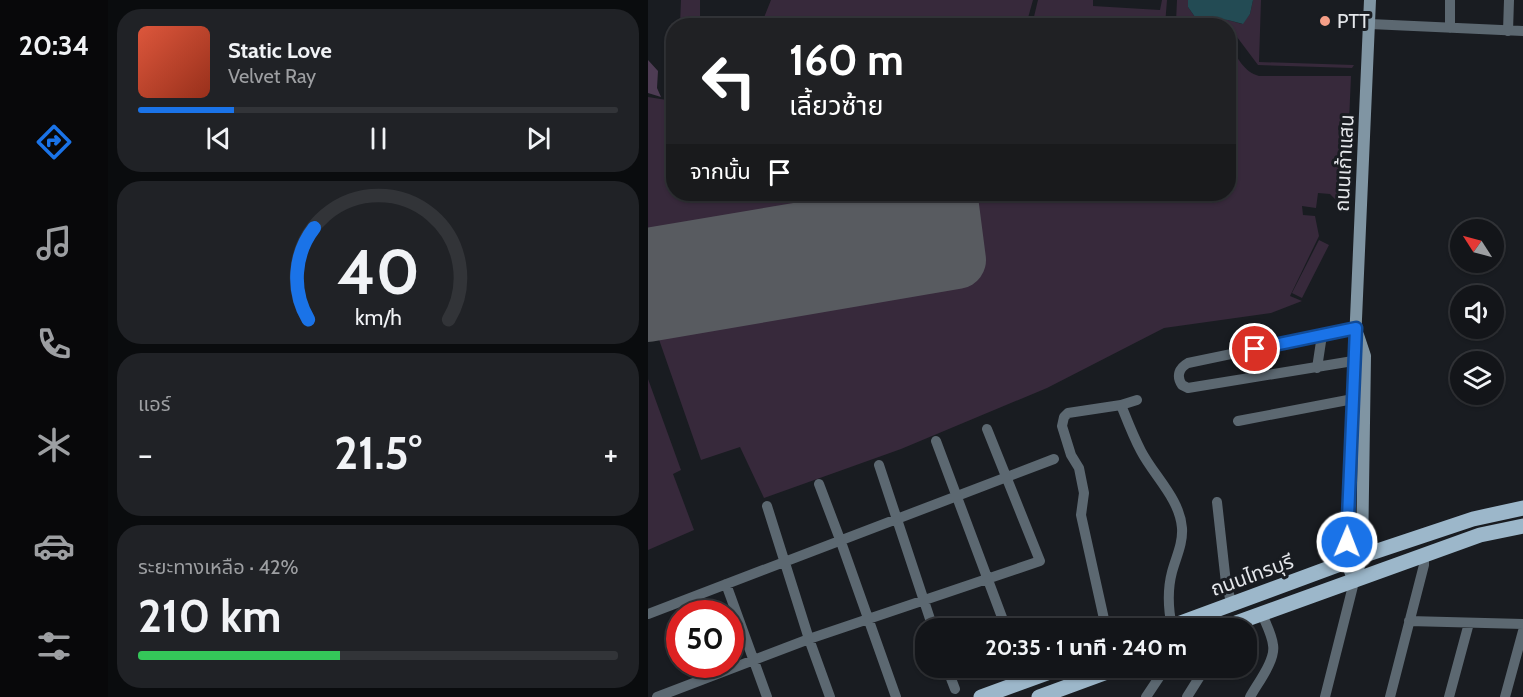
<!DOCTYPE html>
<html lang="th">
<head>
<meta charset="utf-8">
<style>
  body { margin:0; font-family:Cabin,"Noto Sans Thai",sans-serif; background:#202226; color:#f1f3f6; height:100vh; display:flex; flex-direction:column; font-size:22px; white-space:nowrap }
  * { box-sizing:border-box; margin:0 }
  p { font-size:20px; color:#9d9fa2 }
  .icon { flex:none; width:33px; height:33px; fill:none; stroke:currentColor; stroke-width:2; stroke-linecap:round; stroke-linejoin:round }
  .map { position:relative; flex:1; overflow:hidden }
  .details { display:flex; flex-direction:column; gap:9px; padding:9px; background:#0a0c0e; width:540px }
  .details>* { flex:none }
  .top-card { position:absolute; left:18px; top:18px; width:570px; height:183px; border-radius:24px; box-shadow:0 2px 4px #0004,0 0 0 2px #323438; background:#202124; color:#fff; overflow:hidden }
  .needle { width:39px; rotate:306deg }
  .buttons { position:absolute; left:802px; top:219px; display:grid; gap:12px }
  .buttons a { display:grid; place-items:center; width:54px; height:54px; border-radius:50%; background:#131519; box-shadow:0 2px 4px #0004,0 0 0 2px #323438; font-size:30px }
  .speed { position:absolute; left:18px; top:600px; display:flex; gap:12px; font-size:30px; font-weight:700; text-align:center }
  .speed>* { display:grid; place-content:center; width:78px; height:78px; border-radius:50%; background:#131519; box-shadow:0 2px 4px #0004,0 0 0 2px #323438; line-height:1 }
  .speed .limit { border:9px solid #d22; background:#fff; color:#111 }
  .pin { position:absolute; display:grid; place-items:center; width:51px; height:51px; color:#fff; margin:-26px; border:3px solid #fff; border-radius:50%; box-shadow:0 2px 6px #0007 }
  .me { position:absolute; width:66px; margin:-33px; rotate:1deg; stroke-linejoin:round; filter:drop-shadow(0 0 4px #0008) }
  .turn { display:flex; align-items:center; gap:21px; height:126px; padding:0 24px; font-size:27px }
  .turn .icon { width:78px; height:78px; stroke-width:2.5 }
  .turn b { display:block; font-size:42px; line-height:51px }
  .then { display:flex; align-items:center; height:57px; padding:0 24px; background:#0003; gap:12px; font-size:22px }
  .big { font-size:45px; font-weight:700; line-height:1.1 }
  .details .widget { flex:1; display:flex; flex-direction:column; justify-content:center; gap:9px; min-width:0; padding:0 21px; border-radius:24px; background:#202226 }
  .details .dial { align-items:center; gap:0 }
  .dial svg { height:156px; overflow:visible; fill:none; stroke:#323438; stroke-width:7; stroke-linecap:round; text-anchor:middle }
  .dial text { fill:#f1f3f6; stroke:none }
  .song { display:flex; align-items:center; gap:18px }
  .cover { width:72px; height:72px; border-radius:9px; background:linear-gradient(135deg,hsl(10 70% 55%),hsl(10 70% 35%)) }
  .played { height:6px; border-radius:3px; background:linear-gradient(90deg,#1a73e8 20%,#323438 20%) }
  .keys { display:flex; justify-content:space-around; direction:ltr }
  .heat { display:flex; justify-content:space-between; align-items:center; font-size:33px; direction:ltr }
  .charge { height:9px; border-radius:4px; background:linear-gradient(90deg,#34c759 42%,#323438 0) }
  .trip { position:absolute; left:267px; top:618px; width:342px; height:60px; border-radius:24px; background:#131519; box-shadow:0 2px 4px #0004,0 0 0 2px #323438; font-weight:700; line-height:60px; text-align:center }
  main { display:flex; flex:1; min-height:0 }
  .dock { display:flex; flex-direction:column; width:108px; justify-content:space-around; align-items:center; background:#08080a; color:#9d9fa2 }
  .dock .icon { width:42px; height:42px }
  .dock .current { color:#1a73e8 }
  .dock b { font-size:27px; color:#f1f3f6 }
  .map>svg:first-child { display:block }
  .green { fill:#37293b }
  .forest { fill:#4e3c54 }
  .water { fill:#234b54 }
  .lines { fill:none; stroke-linecap:round; stroke-linejoin:round }
  .runway { stroke:#585b60; stroke-width:58 }
  .street { stroke:#5c6871; stroke-width:10 }
  .secondary { stroke:#8095a3; stroke-width:12 }
  .primary { stroke:#9cb7ca; stroke-width:15 }
  .route-casing { stroke:#114b97; stroke-width:15 }
  .route { stroke:#1a73e8; stroke-width:10 }
  .poi-dot { fill:#f49e87; stroke:#191c21; stroke-width:2 }
  .labels { text-anchor:middle; stroke-width:6; stroke-linejoin:round; paint-order:stroke }
  .poi-label { font-size:20px; fill:#e4e6ea; stroke:#191c21; text-anchor:start }
  .street-label { font-size:20px; fill:#e4e6ea; stroke:#191c21 }
</style>
</head>
<body>
<main>
<nav class="dock">
<b>20:34</b>
<svg class="icon current" aria-label="directions" viewBox="0 0 24 24"><path d="M12 3l9 9-9 9-9-9zM9 14v-3h6M13 9l2 2-2 2"/></svg>
<svg class="icon" aria-label="music" viewBox="0 0 24 24"><path d="M9 18V5l10-2v13"/><circle cx="6" cy="18" r="3"/><circle cx="16" cy="16" r="3"/></svg>
<svg class="icon" aria-label="phone" viewBox="0 0 24 24"><path d="M5 4h4l2 5-3 2q2 4 5 5l2-3 5 2v4C11 20 4 13 5 4z"/></svg>
<svg class="icon" aria-label="climate" viewBox="0 0 24 24"><path d="M12 3v18M4 7l16 10M4 17L20 7"/></svg>
<svg class="icon" aria-label="car" viewBox="0 0 24 24"><path d="M5 17H2v-5l4-1 3-4h7l3 4 3 1v5h-3M9 17h6M6 11h13"/><circle cx="7" cy="17" r="2"/><circle cx="17" cy="17" r="2"/></svg>
<svg class="icon" aria-label="filters" viewBox="0 0 24 24"><path d="M4 7h16M4 17h16"/><circle cx="9" cy="7" r="2"/><circle cx="15" cy="17" r="2"/></svg>
</nav>
<section class="details">
<div class="widget">
<div class="song"><i class="cover"></i><div><b>Static Love</b><p>Velvet Ray</p></div></div>
<div class="played"></div>
<div class="keys"><svg class="icon" aria-label="previous" viewBox="0 0 24 24"><path d="M18 5L8 12l10 7zM5 5v14"/></svg><svg class="icon" aria-label="pause" viewBox="0 0 24 24"><path d="M8 5v14M16 5v14"/></svg><svg class="icon" aria-label="next" viewBox="0 0 24 24"><path d="M6 5l10 7-10 7zM19 5v14"/></svg></div>
</div>
<div class="widget dial"><svg viewBox="0 0 100 80">
<path d="M14 69A42 42 0 1 1 86 69"/>
<path d="M14 69A42 42 0 0 1 17 22" stroke="#1a73e8"/>
<text x="50" y="56" font-size="32" font-weight="700">40</text>
<text x="50" y="72" font-size="11">km/h</text>
</svg></div>
<div class="widget"><p>แอร์</p>
<div class="heat"><a>−</a><b class="big">21.5°</b><a>+</a></div>
</div>
<div class="widget"><p>ระยะทางเหลือ · 42%</p><b class="big">210 km</b><div class="charge"></div></div>
</section>
<div class="map">
<svg width="875" height="697" viewBox="0 0 875 697">
  <rect width="100%" height="100%" fill="#191c21"/>
  <path class="green" d="M 33,0 L 52,0 L 52,25 L 32,25 Z
    M 123,0 L 385,0 L 378,25 L 113,25 Z
    M 390,0 L 445,0 L 445,6 L 512,10 L 514,0 L 519,0 L 517,25 L 384,25 Z
    M 529,0 L 540,0 L 540,7 L 547,17 L 580,20 L 594,24 L 602,14 L 605,0 L 613,0 L 611,62 L 706,65 L 704,68 L 610,65 L 586,33 L 581,29 L 580,26 L 530,25 L 528,22 Z
    M 581,44 C 589,57 596,72 611,76 L 703,76 L 698,190 L 691,203 L 682,194 L 670,193 L 668,208 L 654,206 L 655,215 L 667,216 L 671,236 L 642,296 L 654,301 L 623,313 L 516,328 L 399,388 L 253,449 L 116,498 L 92,447 L 53,460 L 7,328 L 7,322 L 315,268 L 307,200 L 0,251 L 0,97 L 25,101 L 26,194 L 580,194 Z
    M 671,240 L 681,245 L 654,298 L 644,293 Z
    M 0,379 L 33,470 L 25,474 L 46,530 L 0,550 Z"/>
  <path class="forest" d="M 0,60 L 10,71 L 9,88 L 13,97 L 0,93 Z"/>
  <path class="water" d="M 540,0 L 605,0 L 602,14 L 595,24 L 580,20 L 547,17 L 540,7 Z"/>
  <g class="lines">
    <path class="runway" d="M 0,257 L 302,206 L 309,260 L 0,313"/>
    <path class="street" d="M 722,24 L 875,31
      M 802,28 L 802,0
      M 860,31 L 861,0
      M 705,361 L 540,388 L 534,385 C 528,376 531,368 540,363 L 708,328
      M 669,368 L 674,335
      M 473,405 L 489,400
      M 590,421 L 705,399
      M 288,441 L 358,628
      M 231,465 L 285,628
      M 171,484 L 193,542 L 248,697
      M 569,502 L 578,583 L 584,605
      M 119,506 L 161,639 L 182,697
      M 78,584 L 119,697
      M 0,614 L 406,459
      M 761,621 L 875,624
      M 458,628 L 433,515 L 436,493 L 431,468 L 423,455 L 414,426 L 416,417 L 420,413 L 473,405 C 479,420 485,436 493,451 C 506,476 532,499 534,528 C 535,544 528,557 524,572 C 519,591 520,608 524,627
      M 299,668 L 307,689
      M 9,697 L 161,639 L 392,561 L 339,429
      M 498,697 L 512,676 L 515,668
      M 539,697 L 554,673 L 554,668
      M 602,697 C 609,684 628,660 625,645 C 624,635 618,624 614,614
      M 677,697 L 706,582
      M 742,697 L 776,565 L 776,554
      M 801,697 L 821,623
      M 857,697 L 875,631"/>
    <path class="secondary" d="M 706,582 L 699,563 L 700,501 L 722,0
      M 706,582 L 714,556 L 717,356 L 710,335"/>
    <path class="primary" d="M 519,628 L 714,556 L 825,519 L 875,508
      M 574,628 L 832,535 L 875,526
      M 333,697 L 413,668
      M 391,697 L 470,668"/>
  </g>
  <g class="lines">
    <g class="route-casing">
      <path id="route" d="M 607,349 L 708,328 L 699,542"/>
    </g>
    <use href="#route" class="route"/>
  </g>
  <circle class="poi-dot" cx="677" cy="21" r="6"/>
  <g class="labels">
    <g class="poi-label">
      <text x="689" y="28">PTT</text>
    </g>
    <g class="street-label">
      <text transform="translate(696 163) rotate(-87)" y="7">ถนนเก้าแสน</text>
      <text transform="translate(604 575) rotate(-20)" y="7">ถนนไทรบุรี</text>
    </g>
  </g>
</svg>
<div class="buttons">
<a><svg class="needle" viewBox="-14 -14 28 28"><path d="M0-13l5 13h-10z" fill="#e53935"/><path d="M0 13l5-13h-10z" fill="#9d9fa2"/></svg></a>
<a><svg class="icon" aria-label="sound" viewBox="0 0 24 24"><path d="M4 9h4l5-4v14l-5-4H4zM17 9q2 3 0 6"/></svg></a>
<a><svg class="icon" aria-label="layers" viewBox="0 0 24 24"><path d="M12 4l9 5-9 5-9-5zM3 14l9 5 9-5"/></svg></a>
</div>
<div class="speed"><div class="limit">50</div></div>
<div class="pin" style="left:607px;top:349px;background:#d93025"><svg class="icon" aria-label="arrive" viewBox="0 0 24 24"><path d="M6 21V4h12l-3 4 3 4H6"/></svg></div>
<svg class="me" style="left:699px;top:542px" viewBox="-20 -20 40 40"><circle r="17" fill="#1a73e8" stroke="#fff" stroke-width="3"/><path d="M0-11L8 9 0 5-8 9z" fill="#fff"/></svg>
<div class="trip">20:35 · 1 นาที · 240 m</div>
<div class="top-card">
<div class="turn"><svg class="icon" aria-label="left" viewBox="0 0 24 24"><path d="M17 20v-9H6M10 6l-5 5 5 5"/></svg><div><b>160 m</b>เลี้ยวซ้าย</div></div>
<div class="then">จากนั้น<svg class="icon" aria-label="arrive" viewBox="0 0 24 24"><path d="M6 21V4h12l-3 4 3 4H6"/></svg></div>
</div>
</div>
</main>
</body>
</html>
